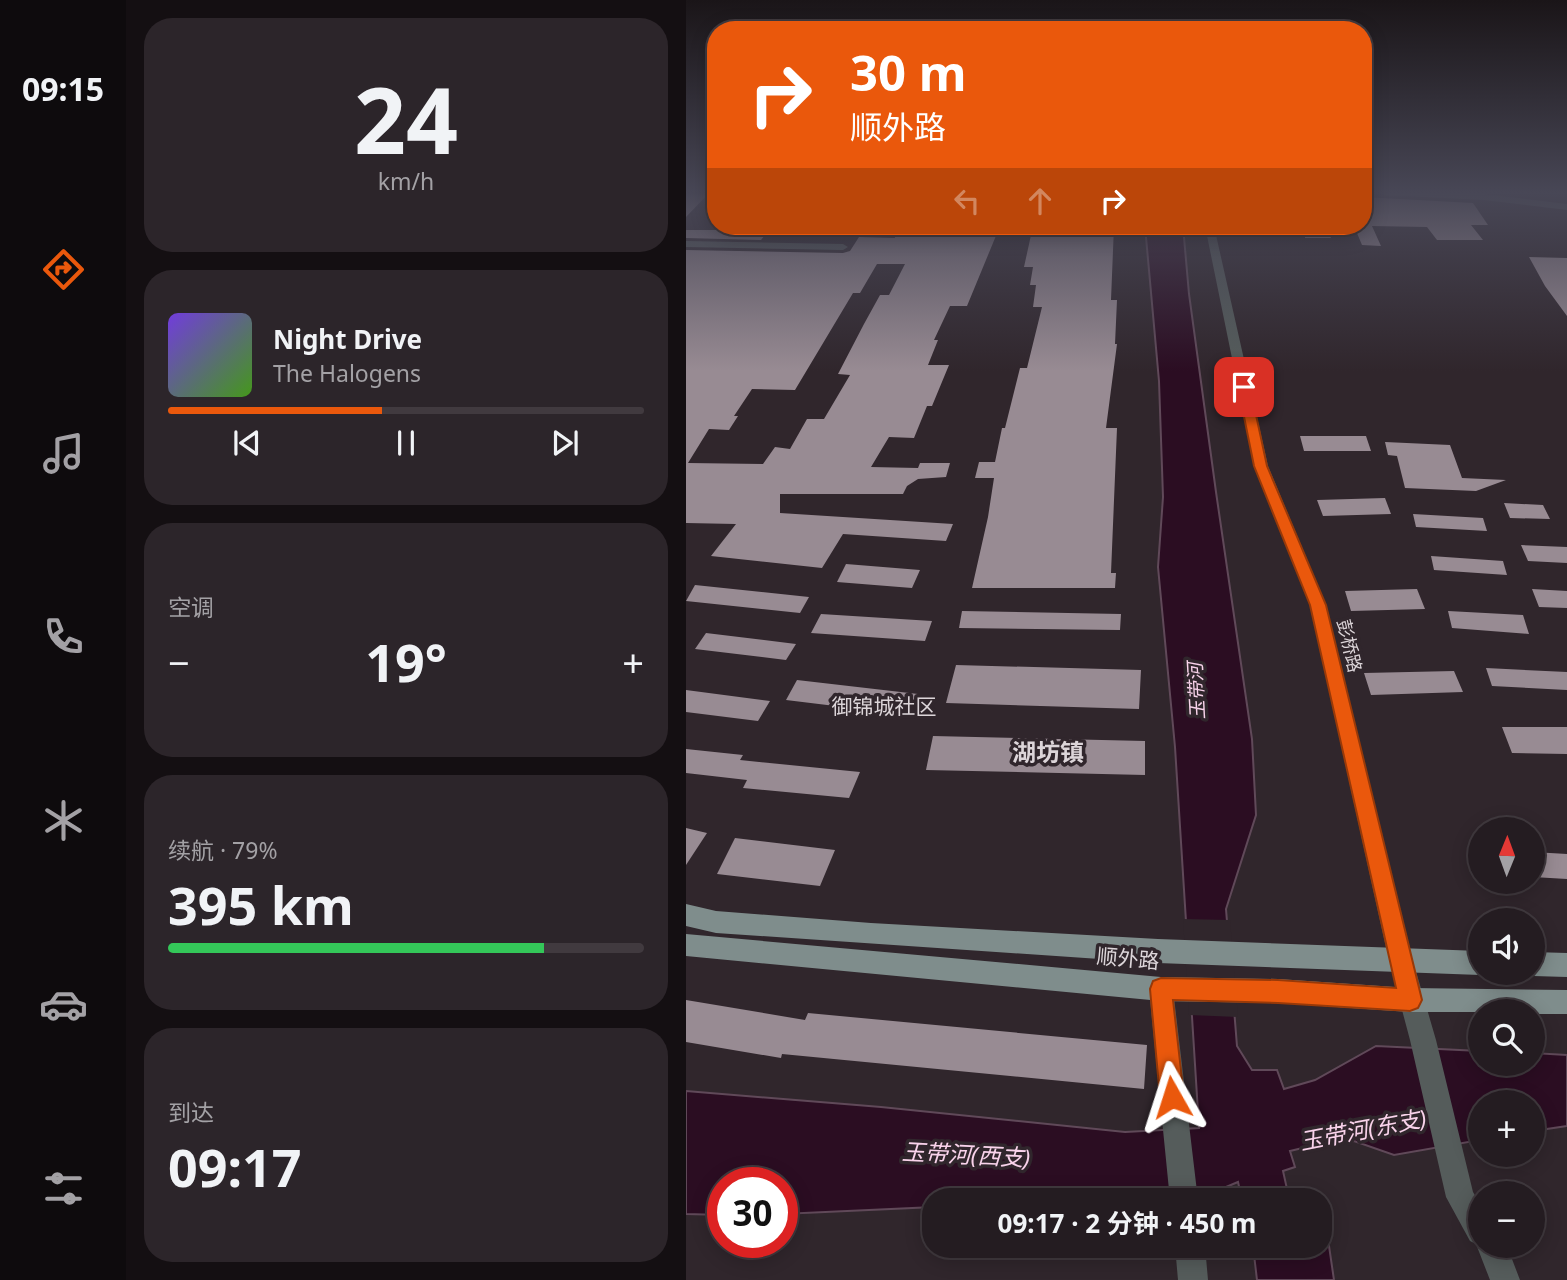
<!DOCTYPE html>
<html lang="zh">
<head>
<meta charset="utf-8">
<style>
  body { margin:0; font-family:"Noto Sans","Noto Sans SC",sans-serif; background:#2c252a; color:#f1f3f6; height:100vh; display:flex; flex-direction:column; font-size:26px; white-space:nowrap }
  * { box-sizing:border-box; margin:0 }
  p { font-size:23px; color:#a3a1a5 }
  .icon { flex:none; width:38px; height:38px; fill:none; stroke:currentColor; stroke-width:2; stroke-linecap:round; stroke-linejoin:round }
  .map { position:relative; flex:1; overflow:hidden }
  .details { display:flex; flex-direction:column; gap:18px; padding:18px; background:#140f12; width:560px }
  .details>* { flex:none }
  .banner { position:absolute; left:21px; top:21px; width:665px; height:214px; border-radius:28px; box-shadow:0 4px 18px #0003,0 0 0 2px #413a3f; background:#ea580c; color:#fff; overflow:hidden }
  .needle { width:46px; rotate:1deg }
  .buttons { position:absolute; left:782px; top:817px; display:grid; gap:14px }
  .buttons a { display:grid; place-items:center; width:77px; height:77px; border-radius:50%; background:#241c21; box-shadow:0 4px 18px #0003,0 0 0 2px #413a3f; font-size:35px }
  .speed { position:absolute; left:21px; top:1167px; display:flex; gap:14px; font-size:35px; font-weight:700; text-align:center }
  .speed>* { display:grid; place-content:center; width:91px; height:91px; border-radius:50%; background:#241c21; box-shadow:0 4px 18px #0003,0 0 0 2px #413a3f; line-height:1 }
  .speed .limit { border:10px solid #d22; background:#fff; color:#111 }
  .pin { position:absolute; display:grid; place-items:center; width:60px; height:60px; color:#fff; margin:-30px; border-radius:14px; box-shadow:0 4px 10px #0006 }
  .me { position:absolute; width:77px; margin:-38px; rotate:354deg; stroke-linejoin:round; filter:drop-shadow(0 0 5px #0008) }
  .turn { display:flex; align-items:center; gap:24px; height:147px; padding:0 28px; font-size:32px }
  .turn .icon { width:91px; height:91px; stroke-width:2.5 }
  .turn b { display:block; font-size:49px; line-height:60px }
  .lanes { display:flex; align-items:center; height:66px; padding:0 28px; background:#0003; justify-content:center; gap:35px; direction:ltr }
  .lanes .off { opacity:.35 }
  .big { font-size:52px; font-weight:700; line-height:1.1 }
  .details .tile { flex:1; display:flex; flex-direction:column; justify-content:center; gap:10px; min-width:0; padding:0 24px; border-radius:28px; background:#2c252a }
  .details .dial { align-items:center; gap:0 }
  .dial b { font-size:91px; line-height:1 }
  .song { display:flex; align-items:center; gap:21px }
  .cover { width:84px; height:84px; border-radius:10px; background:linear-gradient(135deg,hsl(260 70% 55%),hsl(100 70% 35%)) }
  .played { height:7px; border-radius:4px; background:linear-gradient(90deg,#ea580c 45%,#413a3f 45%) }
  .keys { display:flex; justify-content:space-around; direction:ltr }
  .heat { display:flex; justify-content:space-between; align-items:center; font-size:38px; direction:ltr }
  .charge { height:10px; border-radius:5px; background:linear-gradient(90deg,#34c759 79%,#413a3f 0) }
  .trip { position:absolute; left:236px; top:1188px; width:410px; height:70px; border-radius:28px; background:#241c21; box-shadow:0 4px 18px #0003,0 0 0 2px #413a3f; font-weight:700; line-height:70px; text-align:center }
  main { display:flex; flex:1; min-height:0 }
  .dock { display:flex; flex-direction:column; width:126px; justify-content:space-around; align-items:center; background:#0e0b0d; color:#a3a1a5 }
  .dock .icon { width:49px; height:49px }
  .dock .on { color:#ea580c }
  .dock b { font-size:32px; color:#f1f3f6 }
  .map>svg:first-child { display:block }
  .water { fill:#2b0d22; stroke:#604959; stroke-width:2 }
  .pier { fill:#30262c }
  .building { fill:#988b93; fill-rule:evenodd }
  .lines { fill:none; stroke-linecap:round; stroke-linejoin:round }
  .minor { fill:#555c5b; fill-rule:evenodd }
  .major { fill:#7f8d8c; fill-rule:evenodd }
  .route { fill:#ea580c; stroke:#983908; stroke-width:2 }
  .labels { text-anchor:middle; stroke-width:7; stroke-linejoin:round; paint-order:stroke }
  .street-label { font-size:18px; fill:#dcd5d9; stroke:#30262c }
  .water-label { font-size:19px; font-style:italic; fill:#f9d3eb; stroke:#30262c }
  .quarter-label { font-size:21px; fill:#dcd5d9; stroke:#30262c }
  .near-street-label { font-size:21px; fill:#dcd5d9; stroke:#30262c }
  .near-water-label { font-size:23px; font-style:italic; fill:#f9d3eb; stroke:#30262c }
  .district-label { font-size:24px; font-weight:bold; fill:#dcd5d9; stroke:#30262c }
</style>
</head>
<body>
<main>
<nav class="dock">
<b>09:15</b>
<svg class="icon on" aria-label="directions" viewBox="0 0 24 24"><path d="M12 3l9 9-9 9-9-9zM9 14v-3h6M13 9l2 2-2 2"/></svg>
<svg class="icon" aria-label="music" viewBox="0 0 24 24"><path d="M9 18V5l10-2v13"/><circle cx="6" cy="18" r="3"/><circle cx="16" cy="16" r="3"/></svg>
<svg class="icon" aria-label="phone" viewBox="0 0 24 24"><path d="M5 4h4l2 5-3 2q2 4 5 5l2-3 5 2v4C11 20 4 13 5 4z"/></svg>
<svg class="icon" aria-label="climate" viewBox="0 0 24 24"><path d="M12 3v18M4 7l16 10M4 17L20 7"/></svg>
<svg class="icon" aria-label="car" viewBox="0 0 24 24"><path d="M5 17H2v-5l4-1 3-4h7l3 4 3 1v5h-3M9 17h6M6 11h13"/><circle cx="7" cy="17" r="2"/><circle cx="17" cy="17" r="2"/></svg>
<svg class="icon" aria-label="filters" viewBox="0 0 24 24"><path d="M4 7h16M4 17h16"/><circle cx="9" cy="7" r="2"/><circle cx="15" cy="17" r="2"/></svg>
</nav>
<section class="details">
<div class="tile dial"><b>24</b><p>km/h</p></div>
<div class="tile">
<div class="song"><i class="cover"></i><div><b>Night Drive</b><p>The Halogens</p></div></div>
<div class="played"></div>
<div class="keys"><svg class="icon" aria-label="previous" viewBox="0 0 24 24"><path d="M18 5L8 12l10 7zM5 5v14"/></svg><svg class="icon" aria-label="pause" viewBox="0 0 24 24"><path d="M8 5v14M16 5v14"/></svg><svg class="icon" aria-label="next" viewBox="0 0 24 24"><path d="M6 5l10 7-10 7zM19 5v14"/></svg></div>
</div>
<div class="tile"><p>空调</p>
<div class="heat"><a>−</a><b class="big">19°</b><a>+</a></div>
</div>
<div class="tile"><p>续航 · 79%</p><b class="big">395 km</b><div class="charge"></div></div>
<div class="tile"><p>到达</p><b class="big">09:17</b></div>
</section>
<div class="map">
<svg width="881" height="1280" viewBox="0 0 881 1280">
  <rect width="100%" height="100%" fill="#30262c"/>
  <path class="water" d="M 459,226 L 497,226 L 503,294 L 530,492 L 566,739 L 570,815 L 540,909 L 551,1046 L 566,1070 L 591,1070 L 598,1089 L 629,1080 L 690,1046 L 794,1051 L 794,1064 L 847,1064 L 847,1053 L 881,1055 L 881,1126 L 847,1131 L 847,1102 L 794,1102 L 794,1140 L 708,1155 L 668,1141 L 633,1144 L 604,1151 L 609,1167 L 597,1171 L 603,1198 L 636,1198 L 648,1280 L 571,1280 L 567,1246 L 634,1246 L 634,1200 L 556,1200 L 552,1182 L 521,1195 L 396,1200 L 248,1200 L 248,1207 L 96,1214 L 96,1183 L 37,1183 L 37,1215 L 0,1214 L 0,1091 L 195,1107 L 439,1132 L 513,1128 L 489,747 L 472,567 L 477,497 L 473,381 Z"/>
  <path class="pier" d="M 497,919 L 544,920 L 552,1017 L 503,1015 Z"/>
  <path class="building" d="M 0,192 L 24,192 L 0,217 Z
    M 677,197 L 787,203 L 802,225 L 785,225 L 797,240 L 751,240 L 741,227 L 686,226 L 695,246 L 676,245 L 668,226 L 677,226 Z
    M 206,226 L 314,226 L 281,306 L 264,306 L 248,340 L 252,340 L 242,365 L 263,365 L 246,406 L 241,406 L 228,438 L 203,437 L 185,467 L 232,468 L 234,463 L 264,463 L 260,477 L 232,479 L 221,486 L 217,494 L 94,494 L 94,513 L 267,524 L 260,541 L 157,534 L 136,568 L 25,556 L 50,524 L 0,523 L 0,250 L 157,253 L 164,251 L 173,237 L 209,238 ZM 191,264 L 219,264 L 203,295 L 194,295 L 178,324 L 152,374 L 164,375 L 138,419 L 121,419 L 104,449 L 89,447 L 77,464 L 2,463 L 23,429 L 43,430 L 52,416 L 48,416 L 66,389 L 109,390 L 167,293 L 174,293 Z
    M 347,226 L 428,226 L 425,300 L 431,300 L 429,344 L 431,344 L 420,428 L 431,428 L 425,573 L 430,573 L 429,588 L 286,588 L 302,517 L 308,478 L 289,478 L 293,462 L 309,462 L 316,428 L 319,428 L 334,368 L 341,368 L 356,307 L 347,307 L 350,285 L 344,285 L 347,267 L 338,267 Z
    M 619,226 L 640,226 L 645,238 L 619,238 Z
    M 0,230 L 83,230 L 75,240 L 0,238 Z
    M 843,257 L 881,258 L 881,316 L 859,286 Z
    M 614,436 L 680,436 L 685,451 L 618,451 Z
    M 699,442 L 764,445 L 776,478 L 820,480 L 790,491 L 719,488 L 711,456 L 702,455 Z
    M 699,498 L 705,514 L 637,516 L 631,500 Z
    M 818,503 L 857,505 L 864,519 L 824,518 Z
    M 727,514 L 797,518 L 801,531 L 730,527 Z
    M 835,545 L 881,547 L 881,563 L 842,561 Z
    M 745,556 L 817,561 L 821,575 L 748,570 Z
    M 160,564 L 234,570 L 226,588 L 151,582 Z
    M 9,585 L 123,597 L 114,613 L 0,601 Z
    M 731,589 L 739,609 L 665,611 L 659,591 Z
    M 846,589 L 881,591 L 881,608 L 853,607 Z
    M 276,611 L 435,614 L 434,630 L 273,628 Z
    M 762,611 L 837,615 L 843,634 L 766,628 Z
    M 135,614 L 246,621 L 239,641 L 125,633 Z
    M 20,633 L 110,644 L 100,660 L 9,649 Z
    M 270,665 L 455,670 L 453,709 L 260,703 Z
    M 800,668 L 881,672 L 881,690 L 806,686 Z
    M 768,671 L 777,692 L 685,695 L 678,673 Z
    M 111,680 L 232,694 L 223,715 L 100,700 Z
    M 0,690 L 84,701 L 72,721 L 0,712 Z
    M 816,727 L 881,727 L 881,754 L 826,753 Z
    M 247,736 L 459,741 L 459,775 L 240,770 Z
    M 0,749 L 57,755 L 54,760 L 174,772 L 163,798 L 57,788 L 61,780 L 0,773 Z
    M 0,828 L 21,833 L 0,865 Z
    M 49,838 L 149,850 L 134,886 L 31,874 Z
    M 847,852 L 881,854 L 881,879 L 847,877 Z
    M 0,1000 L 119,1020 L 122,1013 L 461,1045 L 458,1089 L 96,1054 L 95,1058 L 0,1042 Z"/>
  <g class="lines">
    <path class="minor" d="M 694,192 L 798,194 L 881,204 L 881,210 L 798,200 L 698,195 Z
      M 519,226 L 528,226 L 582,466 L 640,605 L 727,961 L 750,1040 L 787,1192 L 794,1204 L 794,1246 L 821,1246 L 834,1280 L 804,1280 L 790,1244 L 784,1241 L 760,1197 L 724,1040 L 703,961 L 624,605 L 568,466 Z
      M 0,241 L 157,244 L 162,247 L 157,250 L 0,247 Z
      M 475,977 L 484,980 L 487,989 L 512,1200 L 484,1200 L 463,989 L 466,980 Z
      M 489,1246 L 519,1246 L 522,1280 L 492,1280 Z"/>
    <path class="major" d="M 0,904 L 30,911 L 185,923 L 472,939 L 794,951 L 794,973 L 798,973 L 794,975 L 472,963 L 30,933 L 0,926 Z
      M 0,934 L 475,977 L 592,979 L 724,988 L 881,990 L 881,1014 L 847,1014 L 847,1012 L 724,1012 L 592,1003 L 475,1001 L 0,956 Z
      M 847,952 L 881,953 L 881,977 L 847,976 L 840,973 L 847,973 Z"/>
  </g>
  <linearGradient id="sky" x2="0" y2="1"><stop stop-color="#1a1518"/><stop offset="0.52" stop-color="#484756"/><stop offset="1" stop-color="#484756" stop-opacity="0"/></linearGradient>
  <rect width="881" height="371" fill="url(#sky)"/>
  <path class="route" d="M 558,384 L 564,387 L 581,466 L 640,605 L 736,1000 L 732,1008 L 724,1011 L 592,1003 L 487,1000 L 498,1097 L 495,1105 L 486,1109 L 478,1105 L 474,1097 L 464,989 L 467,981 L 475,978 L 592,980 L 710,988 L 624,605 L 568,466 L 552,387 Z"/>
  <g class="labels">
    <g class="street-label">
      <text transform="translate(663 646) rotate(77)" y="6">彭桥路</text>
    </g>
    <g class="water-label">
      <text transform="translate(510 691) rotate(-93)" y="7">玉带河</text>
    </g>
    <g class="quarter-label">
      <text x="198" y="714">御锦城社区</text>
    </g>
    <g class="near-street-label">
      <text transform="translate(442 959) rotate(5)" y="7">顺外路</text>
    </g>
    <g class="near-water-label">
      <text transform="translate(677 1130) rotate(-11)" y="8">玉带河(东支)</text>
      <text transform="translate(280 1155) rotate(3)" y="8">玉带河(西支)</text>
    </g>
    <g class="district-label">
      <text x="362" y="761">湖坊镇</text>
    </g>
  </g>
</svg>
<div class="buttons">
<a><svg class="needle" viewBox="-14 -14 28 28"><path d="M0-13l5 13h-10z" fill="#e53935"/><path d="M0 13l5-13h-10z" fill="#a3a1a5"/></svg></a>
<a><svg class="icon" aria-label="sound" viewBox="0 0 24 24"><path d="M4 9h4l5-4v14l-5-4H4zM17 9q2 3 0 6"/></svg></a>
<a><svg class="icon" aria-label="search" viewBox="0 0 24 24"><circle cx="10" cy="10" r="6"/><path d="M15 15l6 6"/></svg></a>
<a>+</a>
<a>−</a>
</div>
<div class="speed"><div class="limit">30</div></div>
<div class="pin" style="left:558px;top:387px;background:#d93025"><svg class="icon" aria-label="arrive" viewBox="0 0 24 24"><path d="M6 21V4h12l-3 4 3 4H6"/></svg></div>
<svg class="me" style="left:486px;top:1097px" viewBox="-20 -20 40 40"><path d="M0-17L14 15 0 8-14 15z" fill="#ea580c" stroke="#fff" stroke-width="4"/></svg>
<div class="trip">09:17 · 2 分钟 · 450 m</div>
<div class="banner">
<div class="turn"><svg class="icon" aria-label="right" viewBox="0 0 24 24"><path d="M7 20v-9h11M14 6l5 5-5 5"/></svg><div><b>30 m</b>顺外路</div></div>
<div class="lanes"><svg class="icon off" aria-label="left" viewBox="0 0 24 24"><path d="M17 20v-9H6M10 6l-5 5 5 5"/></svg><svg class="icon off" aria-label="ahead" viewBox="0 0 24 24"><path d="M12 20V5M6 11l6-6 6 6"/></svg><svg class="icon" aria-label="right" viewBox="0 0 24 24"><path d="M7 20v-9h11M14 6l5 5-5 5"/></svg></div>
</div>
</div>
</main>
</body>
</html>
